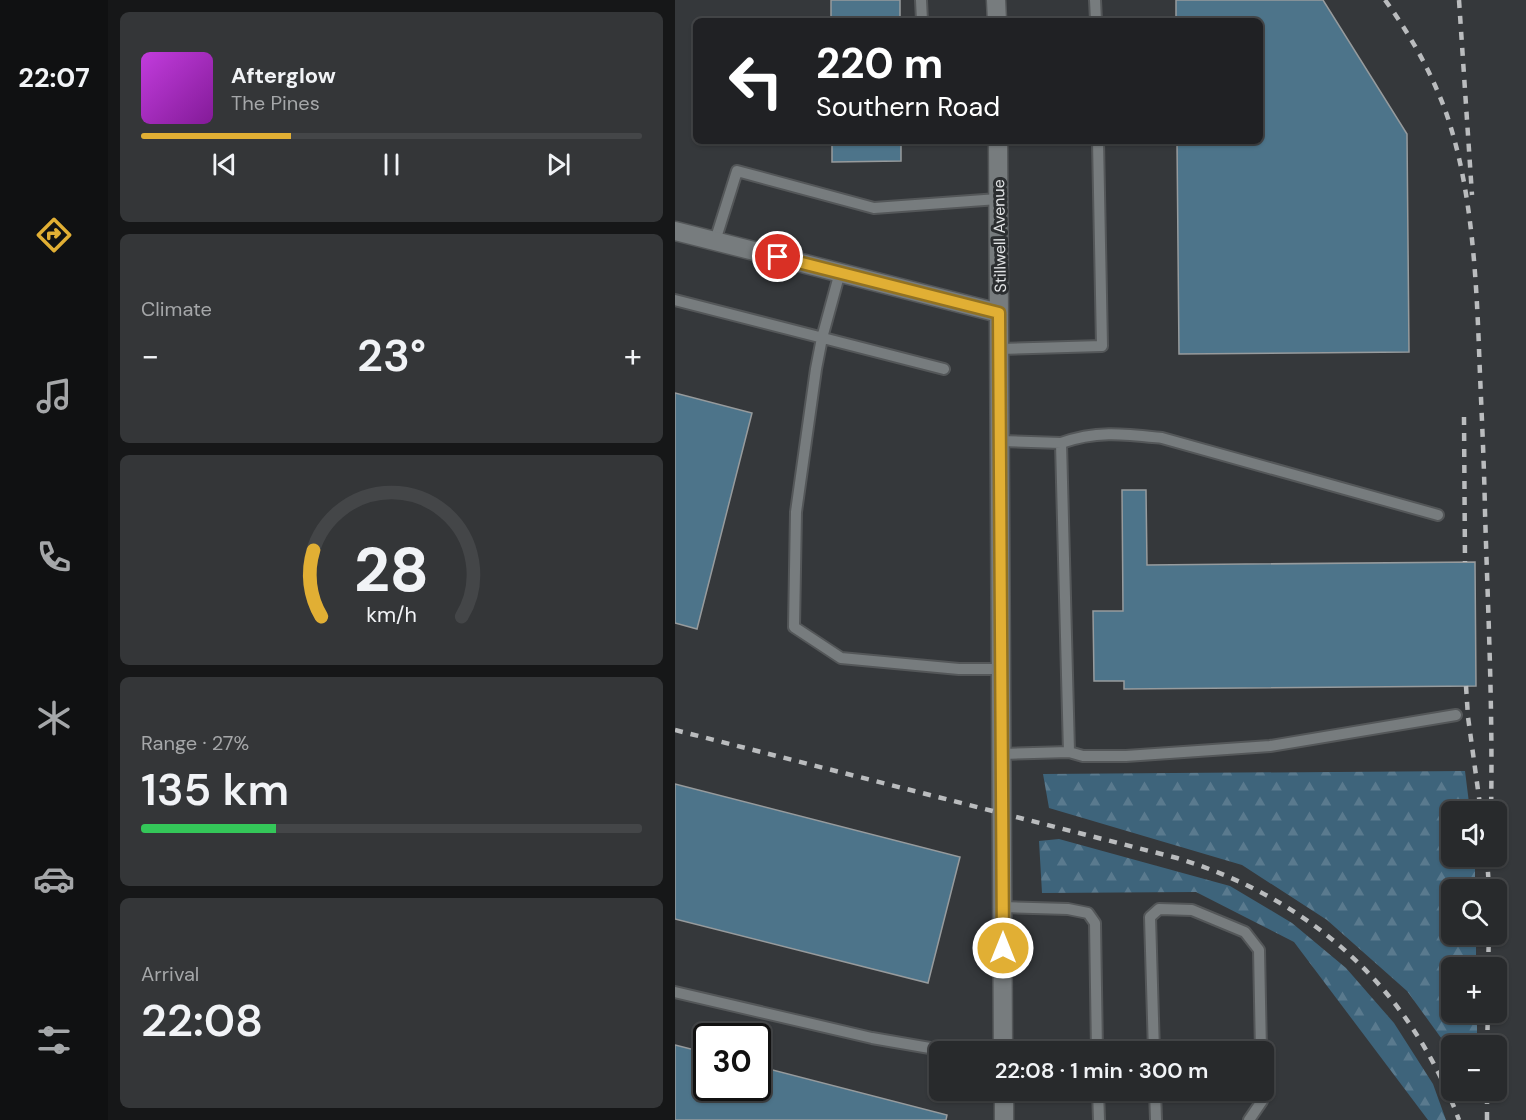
<!DOCTYPE html>
<html lang="en">
<head>
<meta charset="utf-8">
<style>
  body { margin:0; font-family:"DM Sans",sans-serif; background:#343638; color:#f1f3f6; height:100vh; display:flex; flex-direction:column; font-size:22px; white-space:nowrap }
  * { box-sizing:border-box; margin:0 }
  p { font-size:20px; color:#a5a7a9 }
  .icon { flex:none; width:33px; height:33px; fill:none; stroke:currentColor; stroke-width:2; stroke-linecap:round; stroke-linejoin:round }
  .map { position:relative; flex:1; overflow:hidden }
  .drawer { display:flex; flex-direction:column; gap:12px; padding:12px; background:#161718; width:567px }
  .drawer>* { flex:none }
  .top-card { position:absolute; left:18px; top:18px; width:570px; height:126px; border-radius:9px; box-shadow:0 2px 4px #0004,0 0 0 2px #444648; background:#202124; color:#fff; overflow:hidden }
  .tools { position:absolute; left:766px; top:801px; display:grid; gap:12px }
  .tools a { display:grid; place-items:center; width:66px; height:66px; border-radius:9px; background:#282a2c; box-shadow:0 2px 4px #0004,0 0 0 2px #444648; font-size:30px }
  .speed { position:absolute; left:18px; top:1023px; display:flex; gap:12px; font-size:30px; font-weight:700; text-align:center }
  .speed>* { display:grid; place-content:center; width:78px; height:78px; border-radius:50%; background:#282a2c; box-shadow:0 2px 4px #0004,0 0 0 2px #444648; line-height:1 }
  .speed .limit { border:3px solid #111; border-radius:9px; background:#fff; color:#111 }
  .pin { position:absolute; display:grid; place-items:center; width:51px; height:51px; color:#fff; margin:-26px; border:3px solid #fff; border-radius:50%; box-shadow:0 2px 6px #0007 }
  .me { position:absolute; width:66px; margin:-33px; rotate:0deg; stroke-linejoin:round; filter:drop-shadow(0 0 4px #0008) }
  .turn { display:flex; align-items:center; gap:21px; height:126px; padding:0 24px; font-size:27px }
  .turn .icon { width:78px; height:78px; stroke-width:2.5 }
  .turn b { display:block; font-size:42px; line-height:51px }
  .big { font-size:45px; font-weight:600; line-height:1.1 }
  .drawer .card { flex:1; display:flex; flex-direction:column; justify-content:center; gap:9px; min-width:0; padding:0 21px; border-radius:9px; background:#343638 }
  .drawer .dial { align-items:center; gap:0 }
  .dial svg { height:156px; overflow:visible; fill:none; stroke:#444648; stroke-width:7; stroke-linecap:round; text-anchor:middle }
  .dial text { fill:#f1f3f6; stroke:none }
  .song { display:flex; align-items:center; gap:18px }
  .cover { width:72px; height:72px; border-radius:9px; background:linear-gradient(135deg,hsl(290 70% 55%),hsl(290 70% 35%)) }
  .played { height:6px; border-radius:3px; background:linear-gradient(90deg,#e1af34 30%,#444648 30%) }
  .keys { display:flex; justify-content:space-around; direction:ltr }
  .heat { display:flex; justify-content:space-between; align-items:center; font-size:33px; direction:ltr }
  .charge { height:9px; border-radius:4px; background:linear-gradient(90deg,#34c759 27%,#444648 0) }
  .trip { position:absolute; left:254px; top:1041px; width:345px; height:60px; border-radius:9px; background:#282a2c; box-shadow:0 2px 4px #0004,0 0 0 2px #444648; font-weight:600; line-height:60px; text-align:center }
  main { display:flex; flex:1; min-height:0 }
  .tabs { display:flex; flex-direction:column; width:108px; justify-content:space-around; align-items:center; background:#101112; color:#a5a7a9 }
  .tabs .icon { width:42px; height:42px }
  .tabs .active { color:#e1af34 }
  .tabs b { font-size:27px; color:#f1f3f6 }
  .map>svg:first-child { display:block }
  .forest { fill:url(#forest-firs) }
  .building { fill:#4d748a; stroke:#979b9d; stroke-width:1.5 }
  .lines { fill:none; stroke-linecap:round; stroke-linejoin:round }
  .lane-casing { stroke:#545759; stroke-width:14 }
  .street-casing { stroke:#545759; stroke-width:21 }
  .lane { stroke:#777c7e; stroke-width:10 }
  .street { stroke:#777c7e; stroke-width:18 }
  .rail { stroke:#babcbe; stroke-width:4.5; stroke-dasharray:8 8; stroke-linecap:butt }
  .route-casing { stroke:#927222; stroke-width:15 }
  .route { stroke:#e1af34; stroke-width:10 }
  .labels { text-anchor:middle; stroke-width:6; stroke-linejoin:round; paint-order:stroke }
  .street-label { font-size:16px; fill:#e3e5e7; stroke:#2b2e30 }
</style>
</head>
<body>
<main>
<nav class="tabs">
<b>22:07</b>
<svg class="icon active" aria-label="directions" viewBox="0 0 24 24"><path d="M12 3l9 9-9 9-9-9zM9 14v-3h6M13 9l2 2-2 2"/></svg>
<svg class="icon" aria-label="music" viewBox="0 0 24 24"><path d="M9 18V5l10-2v13"/><circle cx="6" cy="18" r="3"/><circle cx="16" cy="16" r="3"/></svg>
<svg class="icon" aria-label="phone" viewBox="0 0 24 24"><path d="M5 4h4l2 5-3 2q2 4 5 5l2-3 5 2v4C11 20 4 13 5 4z"/></svg>
<svg class="icon" aria-label="climate" viewBox="0 0 24 24"><path d="M12 3v18M4 7l16 10M4 17L20 7"/></svg>
<svg class="icon" aria-label="car" viewBox="0 0 24 24"><path d="M5 17H2v-5l4-1 3-4h7l3 4 3 1v5h-3M9 17h6M6 11h13"/><circle cx="7" cy="17" r="2"/><circle cx="17" cy="17" r="2"/></svg>
<svg class="icon" aria-label="filters" viewBox="0 0 24 24"><path d="M4 7h16M4 17h16"/><circle cx="9" cy="7" r="2"/><circle cx="15" cy="17" r="2"/></svg>
</nav>
<section class="drawer">
<div class="card">
<div class="song"><i class="cover"></i><div><b>Afterglow</b><p>The Pines</p></div></div>
<div class="played"></div>
<div class="keys"><svg class="icon" aria-label="previous" viewBox="0 0 24 24"><path d="M18 5L8 12l10 7zM5 5v14"/></svg><svg class="icon" aria-label="pause" viewBox="0 0 24 24"><path d="M8 5v14M16 5v14"/></svg><svg class="icon" aria-label="next" viewBox="0 0 24 24"><path d="M6 5l10 7-10 7zM19 5v14"/></svg></div>
</div>
<div class="card"><p>Climate</p>
<div class="heat"><a>−</a><b class="big">23°</b><a>+</a></div>
</div>
<div class="card dial"><svg viewBox="0 0 100 80">
<path d="M14 69A42 42 0 1 1 86 69"/>
<path d="M14 69A42 42 0 0 1 10 35" stroke="#e1af34"/>
<text x="50" y="56" font-size="32" font-weight="700">28</text>
<text x="50" y="72" font-size="11">km/h</text>
</svg></div>
<div class="card"><p>Range · 27%</p><b class="big">135 km</b><div class="charge"></div></div>
<div class="card"><p>Arrival</p><b class="big">22:08</b></div>
</section>
<div class="map">
<svg width="851" height="1120" viewBox="0 0 851 1120">
  <defs>
    <pattern id="forest-firs" width="22" height="20" patternUnits="userSpaceOnUse" patternTransform="scale(1.5)"><rect width="22" height="20" fill="#3e647b"/><path d="M5 1l3.5 6h-7zM16 11l3.5 6h-7z" fill="#5a7a8e"/></pattern>
  </defs>
  <rect width="100%" height="100%" fill="#35383b"/>
  <path class="forest" d="M 790,771 L 795,811 L 777,812 L 777,856 L 800,857 L 800,889 L 777,890 L 777,934 L 801,935 L 801,967 L 777,968 L 777,1012 L 802,1013 L 802,1045 L 777,1046 L 777,1053 L 732,991 L 652,920 L 567,865 L 374,808 L 368,774 Z
    M 384,839 L 555,886 L 617,923 L 671,968 L 719,1023 L 758,1084 L 771,1120 L 753,1120 L 619,942 L 521,892 L 367,893 L 364,841 Z"/>
  <path class="building" d="M 156,0 L 225,0 L 225,21 L 156,21 Z
    M 501,0 L 648,0 L 732,134 L 734,352 L 504,354 L 502,141 L 585,141 L 585,21 L 501,21 Z
    M 157,141 L 226,141 L 226,161 L 157,162 Z
    M 0,393 L 77,413 L 22,629 L 0,623 Z
    M 447,490 L 471,490 L 472,565 L 800,562 L 801,686 L 449,689 L 449,681 L 419,681 L 418,611 L 448,611 Z
    M 0,784 L 285,857 L 253,983 L 0,919 Z
    M 0,1045 L 32,1053 L 32,1088 L 82,1088 L 82,1066 L 272,1115 L 271,1120 L 0,1120 Z"/>
  <g class="lines">
    <g class="lane-casing">
      <path id="lane" d="M 246,0 L 247,21
        M 420,0 L 421,21
        M 40,241 L 62,171 L 199,208 L 323,199
        M 165,272 L 147,338 L 141,369 L 121,512 L 119,627 L 166,658 L 284,669 L 327,669
        M 0,300 L 269,369
        M 324,349 L 427,346 L 423,141
        M 325,441 L 386,443 L 394,752 L 328,754
        M 386,443 C 422,430 450,434 487,438 L 763,515
        M 394,752 L 408,756 L 451,756 L 595,746 L 781,715
        M 327,907 L 393,909 L 413,913 L 420,923 L 422,1052
        M 0,992 L 197,1038 L 278,1052
        M 479,1052 L 475,917 L 484,909 L 517,910 L 570,932 L 584,950 L 586,1052
        M 423,1090 L 424,1120
        M 480,1090 L 481,1120
        M 574,1120 L 587,1101 L 586,1090"/>
    </g>
    <g class="street-casing">
      <path id="street" d="M 321,0 L 322,21
        M 323,141 L 328,1052
        M 0,231 L 324,313
        M 329,1090 L 329,1120"/>
    </g>
    <use href="#lane" class="lane"/>
    <use href="#street" class="street"/>
    <path class="rail" d="M 710,0 C 734,33 754,68 769,107 C 796,180 801,271 804,349 C 806,403 809,457 810,512 C 813,612 818,712 816,812
      M 784,0 L 797,195
      M 789,417 L 790,562
      M 791,686 L 793,717 L 806,812
      M 0,730 L 502,858 C 636,899 735,988 784,1120
      M 812,856 L 814,890
      M 813,968 L 814,934
      M 812,1046 L 813,1012
      M 812,1120 L 812,1090"/>
  </g>
  <g class="lines">
    <g class="route-casing">
      <path id="route" d="M 103,257 L 324,313 L 328,948"/>
    </g>
    <use href="#route" class="route"/>
  </g>
  <g class="labels">
    <g class="street-label">
      <text transform="translate(324 236) rotate(-91)" y="6">Stillwell Avenue</text>
    </g>
  </g>
</svg>
<div class="tools">
<a><svg class="icon" aria-label="sound" viewBox="0 0 24 24"><path d="M4 9h4l5-4v14l-5-4H4zM17 9q2 3 0 6"/></svg></a>
<a><svg class="icon" aria-label="search" viewBox="0 0 24 24"><circle cx="10" cy="10" r="6"/><path d="M15 15l6 6"/></svg></a>
<a>+</a>
<a>−</a>
</div>
<div class="speed"><div class="limit">30</div></div>
<div class="pin" style="left:103px;top:257px;background:#d93025"><svg class="icon" aria-label="arrive" viewBox="0 0 24 24"><path d="M6 21V4h12l-3 4 3 4H6"/></svg></div>
<svg class="me" style="left:328px;top:948px" viewBox="-20 -20 40 40"><circle r="17" fill="#e1af34" stroke="#fff" stroke-width="3"/><path d="M0-11L8 9 0 5-8 9z" fill="#fff"/></svg>
<div class="trip">22:08 · 1 min · 300 m</div>
<div class="top-card">
<div class="turn"><svg class="icon" aria-label="left" viewBox="0 0 24 24"><path d="M17 20v-9H6M10 6l-5 5 5 5"/></svg><div><b>220 m</b>Southern Road</div></div>
</div>
</div>
</main>
</body>
</html>
